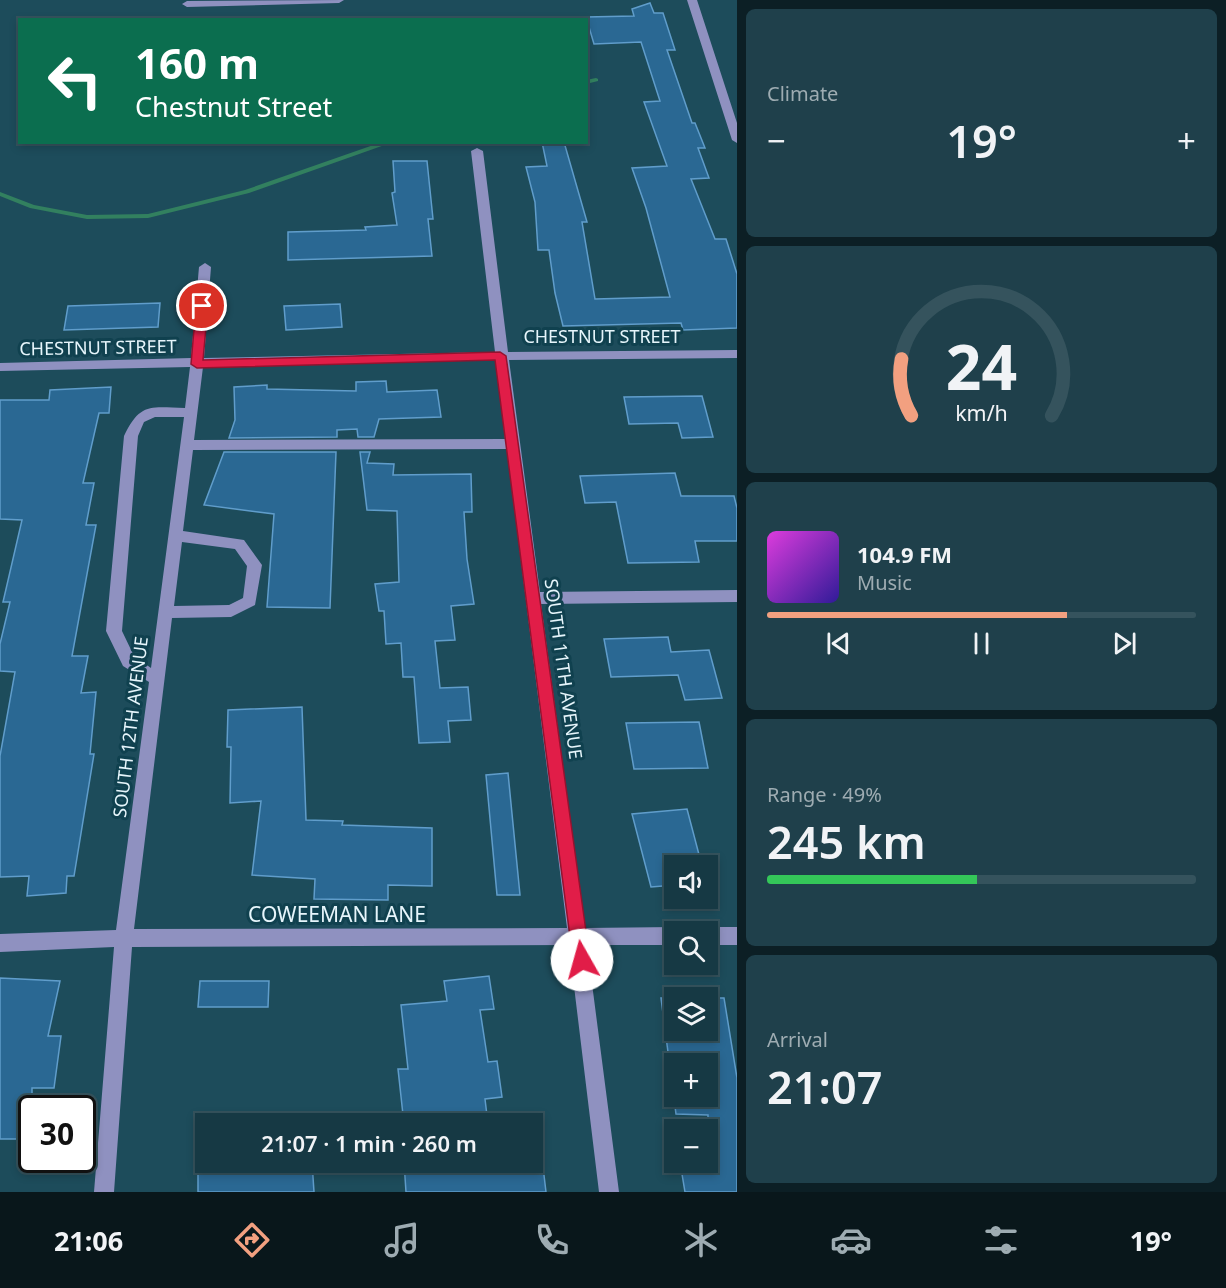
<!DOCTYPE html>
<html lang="en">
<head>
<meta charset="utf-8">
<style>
  body { margin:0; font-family:"Noto Sans",sans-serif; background:#1f404b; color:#f1f3f6; height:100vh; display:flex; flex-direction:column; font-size:22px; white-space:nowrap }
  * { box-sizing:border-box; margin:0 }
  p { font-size:20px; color:#9eacb2 }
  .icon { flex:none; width:33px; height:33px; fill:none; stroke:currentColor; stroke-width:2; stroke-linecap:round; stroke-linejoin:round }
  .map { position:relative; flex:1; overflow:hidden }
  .sheet { display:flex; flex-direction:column; gap:9px; padding:9px; background:#0c1f25; width:489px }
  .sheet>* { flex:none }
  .hud { position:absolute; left:18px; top:18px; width:570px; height:126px; border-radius:0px; box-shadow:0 3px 9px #0003,0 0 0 2px #35535d; background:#0b6e4f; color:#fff; overflow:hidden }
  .controls { position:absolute; left:664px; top:855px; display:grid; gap:12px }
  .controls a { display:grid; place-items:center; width:54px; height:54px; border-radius:0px; background:#163944; box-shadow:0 3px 9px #0003,0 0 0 2px #35535d; font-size:30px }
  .speed { position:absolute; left:18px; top:1095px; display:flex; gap:12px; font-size:30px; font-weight:700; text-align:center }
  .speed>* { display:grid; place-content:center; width:78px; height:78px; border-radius:50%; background:#163944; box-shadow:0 3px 9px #0003,0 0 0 2px #35535d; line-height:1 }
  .speed .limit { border:3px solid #111; border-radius:9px; background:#fff; color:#111 }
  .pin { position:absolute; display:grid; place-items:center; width:51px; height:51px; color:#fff; margin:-26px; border:3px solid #fff; border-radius:50%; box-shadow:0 2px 6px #0007 }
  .me { position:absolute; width:66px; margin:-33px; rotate:353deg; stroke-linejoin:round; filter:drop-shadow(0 0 4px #0008) }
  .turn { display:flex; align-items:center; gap:21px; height:126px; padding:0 18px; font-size:27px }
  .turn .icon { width:78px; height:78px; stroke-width:2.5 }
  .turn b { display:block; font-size:42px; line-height:51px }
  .big { font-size:45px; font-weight:600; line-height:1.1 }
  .sheet .card { flex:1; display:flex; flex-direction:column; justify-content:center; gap:9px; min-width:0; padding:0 21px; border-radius:9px; background:#1f404b }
  .sheet .dial { align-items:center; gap:0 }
  .dial svg { height:156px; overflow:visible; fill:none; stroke:#35535d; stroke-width:7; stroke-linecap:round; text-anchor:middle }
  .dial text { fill:#f1f3f6; stroke:none }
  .song { display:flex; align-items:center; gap:18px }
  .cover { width:72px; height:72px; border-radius:9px; background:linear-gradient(135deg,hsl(300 70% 55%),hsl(250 70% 35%)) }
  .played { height:6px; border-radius:3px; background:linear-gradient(90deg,#f2a080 70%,#35535d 70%) }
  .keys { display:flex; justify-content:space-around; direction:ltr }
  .heat { display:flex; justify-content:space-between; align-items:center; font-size:33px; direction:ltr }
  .charge { height:9px; border-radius:4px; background:linear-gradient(90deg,#34c759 49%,#35535d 0) }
  .trip { position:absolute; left:195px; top:1113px; width:348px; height:60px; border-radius:0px; background:#163944; box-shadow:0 3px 9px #0003,0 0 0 2px #35535d; font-weight:600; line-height:60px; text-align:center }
  .dock { display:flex; height:96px; justify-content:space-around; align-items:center; background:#09171b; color:#9eacb2 }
  .dock .icon { width:42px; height:42px }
  .dock .selected { color:#f2a080 }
  .dock b { font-size:27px; color:#f1f3f6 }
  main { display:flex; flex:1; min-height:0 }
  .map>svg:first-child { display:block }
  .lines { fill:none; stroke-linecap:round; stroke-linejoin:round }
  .stream { fill:#32805f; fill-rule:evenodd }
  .building { fill:#2a6893; stroke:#609dcb; stroke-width:1.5; fill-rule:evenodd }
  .minor { fill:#8f91c0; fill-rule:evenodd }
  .route { fill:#e11d48; stroke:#92132f; stroke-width:1.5 }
  .labels { text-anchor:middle; stroke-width:6; stroke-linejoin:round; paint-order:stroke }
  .street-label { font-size:18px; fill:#e6f5fb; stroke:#10414f }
  .near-street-label { font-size:21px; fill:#e6f5fb; stroke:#10414f }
</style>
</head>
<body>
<main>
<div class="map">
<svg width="737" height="1192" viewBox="0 0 737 1192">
  <rect width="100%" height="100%" fill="#1d4c5b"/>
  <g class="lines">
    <path class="stream" d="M 596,78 L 598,79 L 598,81 L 586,84 L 586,80 Z
      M 382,142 L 393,142 L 249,193 L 148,218 L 87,219 L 30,208 L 0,196 L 0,192 L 34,205 L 87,215 L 148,214 L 245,190 Z"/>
  </g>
  <path class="building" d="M 650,3 L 654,13 L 663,13 L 675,50 L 667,50 L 692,123 L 695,123 L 705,148 L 698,148 L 709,178 L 691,179 L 715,239 L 726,239 L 737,274 L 737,328 L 683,330 L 681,323 L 563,326 L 555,293 L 549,250 L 538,250 L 535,202 L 526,167 L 547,166 L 542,142 L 564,142 L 587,222 L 582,222 L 595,299 L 670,297 L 646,208 L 632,168 L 667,166 L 644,102 L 660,101 L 641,42 L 594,44 L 586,17 L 634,16 L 632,9 Z
    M 393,161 L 427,161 L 433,219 L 428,219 L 432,256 L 288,260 L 288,232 L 366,230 L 365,227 L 397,225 L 392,193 L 395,192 Z
    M 160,303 L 158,327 L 64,330 L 68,306 Z
    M 340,304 L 342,327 L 286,330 L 284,306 Z
    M 386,381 L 387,392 L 437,390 L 441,417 L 379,419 L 374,437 L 358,437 L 357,429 L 337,430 L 337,437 L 229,438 L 235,420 L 234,387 L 267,385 L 267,389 L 356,391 L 356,382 Z
    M 111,387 L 109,413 L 99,413 L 83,483 L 94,483 L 86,525 L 96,525 L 72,656 L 88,656 L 81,693 L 96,692 L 90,754 L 94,754 L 74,876 L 67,876 L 66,893 L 27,896 L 29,876 L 0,877 L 0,756 L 15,672 L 0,671 L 0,644 L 10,602 L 3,602 L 22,520 L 0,519 L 0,400 L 49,400 L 50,390 Z
    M 702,396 L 713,437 L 682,438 L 678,423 L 629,424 L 624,397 Z
    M 224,452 L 336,452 L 330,608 L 267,607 L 274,514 L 204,505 Z
    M 360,452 L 370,452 L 367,463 L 394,464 L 393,475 L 471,474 L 472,512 L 464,512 L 467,559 L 474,604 L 451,606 L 455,640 L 435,641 L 440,688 L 468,687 L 471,720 L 448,721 L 450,742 L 419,743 L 414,677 L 403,677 L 401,643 L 386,644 L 384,611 L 379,611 L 375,584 L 399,582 L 397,511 L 367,510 Z
    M 675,473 L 681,496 L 734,496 L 737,508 L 737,541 L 695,541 L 699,562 L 628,563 L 616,502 L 585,503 L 580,476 Z
    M 668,637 L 671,652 L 709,650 L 722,698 L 685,700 L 678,675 L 611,677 L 604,639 Z
    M 302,707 L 306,820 L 343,821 L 342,825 L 432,828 L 432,886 L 388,885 L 388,900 L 314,899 L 315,879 L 252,875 L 261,801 L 230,803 L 231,747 L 227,747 L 228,710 Z
    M 699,722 L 708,768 L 634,769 L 626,723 Z
    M 508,773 L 520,895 L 497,895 L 486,775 Z
    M 687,809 L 702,866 L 675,866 L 675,885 L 651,887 L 632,814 Z
    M 489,976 L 494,1009 L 480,1010 L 488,1062 L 497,1061 L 502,1097 L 485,1099 L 488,1124 L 404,1124 L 398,1069 L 408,1069 L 401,1005 L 447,1001 L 444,981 Z
    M 0,978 L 60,981 L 48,1036 L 61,1036 L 54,1088 L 32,1088 L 32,1139 L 0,1139 Z
    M 200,981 L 269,981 L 268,1007 L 198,1007 Z
    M 661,998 L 675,998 L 675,1030 L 708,1030 L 708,998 L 724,998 L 737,1078 L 737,1192 L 685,1192 L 680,1162 L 708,1162 L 708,1115 L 676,1114 ZM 675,1064 L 708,1064 L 708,1096 L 675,1096 Z
    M 541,1150 L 546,1192 L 406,1192 L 404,1162 L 532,1162 L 532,1151 Z
    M 290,1162 L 312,1162 L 314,1192 L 198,1192 L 198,1170 Z"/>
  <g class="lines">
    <path class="minor" d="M 344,0 L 339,3 L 187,7 L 182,4 L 187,1 Z
      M 687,0 L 697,0 L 737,123 L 737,143 L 732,140 Z
      M 477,148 L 483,151 L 508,352 L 737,350 L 737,358 L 509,360 L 540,592 L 737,590 L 737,602 L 541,604 L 585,928 L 675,927 L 682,932 L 675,932 L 675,945 L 587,945 L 619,1192 L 599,1192 L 569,945 L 132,947 L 114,1192 L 94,1192 L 114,947 L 0,952 L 0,934 L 116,930 L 149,682 L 123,666 L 106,631 L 124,436 C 140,402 151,407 185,408 L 190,367 L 0,371 L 0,363 L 191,358 L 199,267 L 205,263 L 211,267 L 204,358 L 495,352 L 471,151 ZM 496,360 L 505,439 L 194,440 L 203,367 ZM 155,417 L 184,417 L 151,668 L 134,656 L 122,631 L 138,436 L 144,422 ZM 507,449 L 567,928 L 134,929 L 172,618 L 231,617 L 255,605 L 262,565 L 244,540 L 183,531 L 193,450 ZM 182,542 L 235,549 L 247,566 L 243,598 L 229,605 L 174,606 Z
      M 708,927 L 737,927 L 737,945 L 708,945 L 708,932 L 701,932 Z"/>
  </g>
  <path class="route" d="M 202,302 L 208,306 L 203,360 L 500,352 L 506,356 L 590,960 L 587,966 L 582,968 L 576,966 L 573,960 L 495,360 L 197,368 L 191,364 L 196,306 Z"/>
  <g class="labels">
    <g class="street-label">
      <text x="602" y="343">CHESTNUT STREET</text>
      <text transform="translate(98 348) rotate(-1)" y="6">CHESTNUT STREET</text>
      <text transform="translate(563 669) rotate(82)" y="6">SOUTH 11TH AVENUE</text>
      <text transform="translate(131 727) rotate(-83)" y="6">SOUTH 12TH AVENUE</text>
    </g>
    <g class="near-street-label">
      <text x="337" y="922">COWEEMAN LANE</text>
    </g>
  </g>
</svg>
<div class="controls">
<a><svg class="icon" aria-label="sound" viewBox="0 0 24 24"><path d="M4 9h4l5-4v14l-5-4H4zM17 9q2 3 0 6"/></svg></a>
<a><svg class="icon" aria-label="search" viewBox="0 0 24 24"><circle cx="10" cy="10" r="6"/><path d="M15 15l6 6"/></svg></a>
<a><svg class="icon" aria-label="layers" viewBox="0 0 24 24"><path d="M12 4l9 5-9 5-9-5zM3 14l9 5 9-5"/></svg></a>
<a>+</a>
<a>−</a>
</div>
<div class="speed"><div class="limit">30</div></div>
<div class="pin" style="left:202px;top:306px;background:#d93025"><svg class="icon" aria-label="arrive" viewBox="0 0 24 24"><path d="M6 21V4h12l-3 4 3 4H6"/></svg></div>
<svg class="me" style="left:582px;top:960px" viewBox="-20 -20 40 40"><circle r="19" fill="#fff"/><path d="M0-13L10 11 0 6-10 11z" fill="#e11d48"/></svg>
<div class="trip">21:07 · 1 min · 260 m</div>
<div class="hud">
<div class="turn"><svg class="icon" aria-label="left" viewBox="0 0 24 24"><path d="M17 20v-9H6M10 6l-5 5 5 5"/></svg><div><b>160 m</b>Chestnut Street</div></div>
</div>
</div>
<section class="sheet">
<div class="card"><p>Climate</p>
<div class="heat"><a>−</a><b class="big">19°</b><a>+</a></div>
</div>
<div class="card dial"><svg viewBox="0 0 100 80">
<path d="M14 69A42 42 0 1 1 86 69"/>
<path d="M14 69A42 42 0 0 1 9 40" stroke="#f2a080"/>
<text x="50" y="56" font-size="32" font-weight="700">24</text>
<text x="50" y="72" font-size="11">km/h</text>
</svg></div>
<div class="card">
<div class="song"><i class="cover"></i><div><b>104.9 FM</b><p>Music</p></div></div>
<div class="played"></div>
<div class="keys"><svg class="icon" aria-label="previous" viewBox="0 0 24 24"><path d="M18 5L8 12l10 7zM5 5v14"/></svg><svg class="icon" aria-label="pause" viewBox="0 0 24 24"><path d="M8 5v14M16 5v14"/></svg><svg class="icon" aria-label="next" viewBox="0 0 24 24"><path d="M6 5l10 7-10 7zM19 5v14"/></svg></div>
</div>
<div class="card"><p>Range · 49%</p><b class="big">245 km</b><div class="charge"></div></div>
<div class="card"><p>Arrival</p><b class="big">21:07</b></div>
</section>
</main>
<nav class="dock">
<b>21:06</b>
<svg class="icon selected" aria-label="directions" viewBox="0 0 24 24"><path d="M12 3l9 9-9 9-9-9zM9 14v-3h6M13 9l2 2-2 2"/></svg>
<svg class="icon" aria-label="music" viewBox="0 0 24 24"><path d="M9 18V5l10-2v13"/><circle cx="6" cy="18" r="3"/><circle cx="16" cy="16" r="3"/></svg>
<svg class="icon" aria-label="phone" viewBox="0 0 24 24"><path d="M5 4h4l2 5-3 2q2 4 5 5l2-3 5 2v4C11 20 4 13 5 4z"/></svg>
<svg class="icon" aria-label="climate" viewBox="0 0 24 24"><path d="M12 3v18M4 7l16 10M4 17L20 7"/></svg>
<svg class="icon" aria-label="car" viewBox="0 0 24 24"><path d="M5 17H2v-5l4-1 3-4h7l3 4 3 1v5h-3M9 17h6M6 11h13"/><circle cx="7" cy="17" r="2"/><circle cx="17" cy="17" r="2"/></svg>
<svg class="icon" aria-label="filters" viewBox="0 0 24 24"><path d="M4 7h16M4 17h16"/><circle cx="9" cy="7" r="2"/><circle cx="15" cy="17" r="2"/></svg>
<b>19°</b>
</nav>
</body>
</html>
